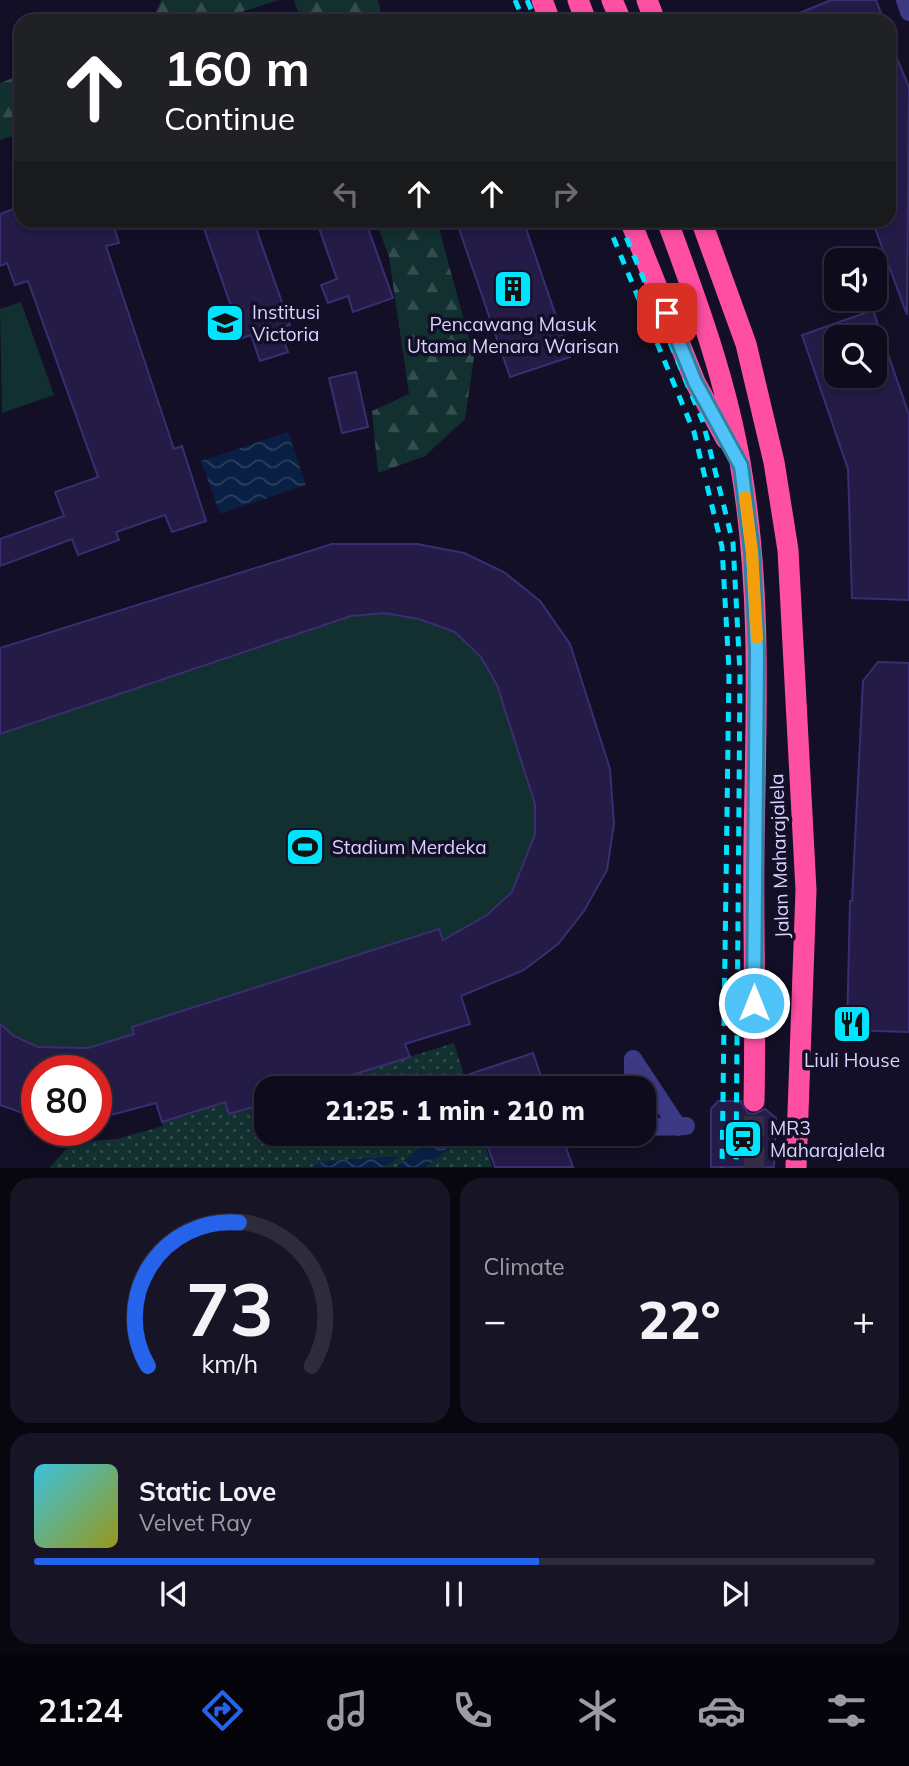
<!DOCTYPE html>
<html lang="en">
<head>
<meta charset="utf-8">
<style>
  body { margin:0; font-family:Mulish,sans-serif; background:#171425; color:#f1f3f6; height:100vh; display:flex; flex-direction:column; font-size:26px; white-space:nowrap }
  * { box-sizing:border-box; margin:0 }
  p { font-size:23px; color:#9b9ba3 }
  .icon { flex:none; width:38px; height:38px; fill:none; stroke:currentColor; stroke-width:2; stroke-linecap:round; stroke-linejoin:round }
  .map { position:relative; height:1168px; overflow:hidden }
  .panel { display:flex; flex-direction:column; gap:10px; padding:10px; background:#08060f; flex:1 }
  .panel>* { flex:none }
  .guide { position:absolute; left:14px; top:14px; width:882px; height:214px; border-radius:21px; box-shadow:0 4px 10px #0003,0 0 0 2px #2e2b3b; background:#202124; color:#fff; overflow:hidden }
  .fabs { position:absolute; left:824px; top:248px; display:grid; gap:14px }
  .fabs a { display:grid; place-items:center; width:63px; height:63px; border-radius:14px; background:#0e0b1c; box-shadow:0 4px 10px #0003,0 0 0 2px #2e2b3b; font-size:35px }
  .speed { position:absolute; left:21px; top:1055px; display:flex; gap:14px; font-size:35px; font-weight:700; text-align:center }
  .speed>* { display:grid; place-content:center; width:91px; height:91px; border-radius:50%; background:#0e0b1c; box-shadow:0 4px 10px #0003,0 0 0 2px #2e2b3b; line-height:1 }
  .speed .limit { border:10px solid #d22; background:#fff; color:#111 }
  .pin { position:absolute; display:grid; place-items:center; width:60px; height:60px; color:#fff; margin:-30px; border-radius:14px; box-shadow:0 4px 10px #0006 }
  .me { position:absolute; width:77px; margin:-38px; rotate:0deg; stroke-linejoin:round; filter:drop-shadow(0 0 5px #0008) }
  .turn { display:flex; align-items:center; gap:24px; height:147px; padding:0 35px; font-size:32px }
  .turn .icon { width:91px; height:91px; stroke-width:2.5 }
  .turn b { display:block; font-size:49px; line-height:60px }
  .lanes { display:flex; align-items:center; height:66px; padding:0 35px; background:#0003; justify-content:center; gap:35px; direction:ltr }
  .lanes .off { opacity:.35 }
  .big { font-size:52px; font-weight:800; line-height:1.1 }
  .panel .widget { flex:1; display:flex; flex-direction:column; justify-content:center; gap:10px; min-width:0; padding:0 24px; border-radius:21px; background:#171425 }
  .panel .dial { align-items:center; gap:0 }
  .dial svg { height:182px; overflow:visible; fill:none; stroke:#2e2b3b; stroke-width:7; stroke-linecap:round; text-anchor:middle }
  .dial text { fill:#f1f3f6; stroke:none }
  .song { display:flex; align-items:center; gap:21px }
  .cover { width:84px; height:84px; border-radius:10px; background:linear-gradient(135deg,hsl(190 70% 55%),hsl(60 70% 35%)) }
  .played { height:7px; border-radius:4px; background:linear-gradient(90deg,#2563eb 60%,#2e2b3b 60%) }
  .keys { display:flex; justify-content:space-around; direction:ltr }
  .heat { display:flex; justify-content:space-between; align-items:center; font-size:38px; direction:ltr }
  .panel .tiles { flex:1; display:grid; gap:10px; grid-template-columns:1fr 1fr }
  .widget:last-child { grid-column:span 2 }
  .trip { position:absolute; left:254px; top:1076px; width:402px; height:70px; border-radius:21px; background:#0e0b1c; box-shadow:0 4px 10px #0003,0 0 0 2px #2e2b3b; font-weight:800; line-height:70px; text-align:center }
  .dock { display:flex; height:112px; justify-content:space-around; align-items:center; background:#06040b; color:#9b9ba3 }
  .dock .icon { width:49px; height:49px }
  .dock .on { color:#2563eb }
  .dock b { font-size:32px; color:#f1f3f6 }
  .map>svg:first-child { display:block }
  .forest { fill:url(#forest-firs) }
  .park { fill:url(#park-dots) }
  .garden { fill:#12302f }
  .water { fill:url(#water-waves) }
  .building { fill:#241b47; stroke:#3b2d73; stroke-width:2; fill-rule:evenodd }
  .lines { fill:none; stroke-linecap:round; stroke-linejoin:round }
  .highway-tunnel { stroke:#312d47; stroke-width:21; stroke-dasharray:21 10; stroke-linecap:butt }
  .minor { stroke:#3d3a85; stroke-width:18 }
  .highway { stroke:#ff4fa3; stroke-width:21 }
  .rail { stroke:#00e5ff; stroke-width:5; stroke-dasharray:10 9; stroke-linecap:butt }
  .route-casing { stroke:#337fa1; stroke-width:18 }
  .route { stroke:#4fc3f7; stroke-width:12 }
  .slow { stroke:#f59e0b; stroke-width:12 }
  .labels { text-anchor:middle; stroke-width:7; stroke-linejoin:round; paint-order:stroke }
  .poi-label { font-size:19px; fill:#d9d4ff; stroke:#130f26; text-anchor:start }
  .street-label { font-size:19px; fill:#d9d4ff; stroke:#130f26 }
</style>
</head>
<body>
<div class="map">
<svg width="909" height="1168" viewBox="0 0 909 1168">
  <defs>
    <pattern id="forest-firs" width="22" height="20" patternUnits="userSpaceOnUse" patternTransform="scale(1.75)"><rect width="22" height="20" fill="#12302f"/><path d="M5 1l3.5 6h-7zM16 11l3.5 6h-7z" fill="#344d4e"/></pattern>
    <pattern id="park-dots" width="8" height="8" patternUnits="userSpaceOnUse" patternTransform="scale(1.75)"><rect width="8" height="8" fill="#12302f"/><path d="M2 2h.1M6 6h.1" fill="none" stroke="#344d4e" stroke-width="1.8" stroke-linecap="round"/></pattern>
    <pattern id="water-waves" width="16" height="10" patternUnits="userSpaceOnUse" patternTransform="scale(1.75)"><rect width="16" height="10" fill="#0a1f44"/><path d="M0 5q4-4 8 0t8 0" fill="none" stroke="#2d3f60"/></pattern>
  </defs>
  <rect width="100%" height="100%" fill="#130f26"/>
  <path class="forest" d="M 161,0 L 279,0 L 212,21 L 152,21 Z
    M 294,0 L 378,0 L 383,21 L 301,21 Z
    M 21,75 L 21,133 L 0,140 L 0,83 Z
    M 376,221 L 437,221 L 474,357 L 465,419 L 425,456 L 378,473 L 372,411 L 409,394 L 389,257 Z"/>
  <path class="park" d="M 454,1043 L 468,1088 L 310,1088 Z
    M 225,1102 L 230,1114 L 266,1103 L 266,1134 L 482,1134 L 492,1167 L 49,1168 L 72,1143 L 117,1139 L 163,1126 L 162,1122 Z"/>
  <path class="garden" d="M 21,302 L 54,395 L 2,413 L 0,309 Z
    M 332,544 L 417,544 L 464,553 L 504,572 L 540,601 L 570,644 L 607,870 L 584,911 L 558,944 L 524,970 L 461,995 L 470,1024 L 406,1044 L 410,1057 L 310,1088 L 266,1088 L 266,1103 L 229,1114 L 225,1102 L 162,1122 L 156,1103 L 96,1071 L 37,1071 L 37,1119 L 0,1105 L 0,648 Z"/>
  <path class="water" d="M 288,432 L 306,485 L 220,514 L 201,461 Z
    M 455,1144 L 425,1167 L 396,1167 L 421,1147 Z
    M 401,1156 L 384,1167 L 312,1167 L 324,1161 Z"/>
  <path class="building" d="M 831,0 L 876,0 L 884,21 L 780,21 Z
    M 889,39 L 909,87 L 907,315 L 872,220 L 889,220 Z
    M 21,206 L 21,220 L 112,220 L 119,243 L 106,246 L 174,449 L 182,446 L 206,521 L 172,532 L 165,515 L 116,532 L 119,540 L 78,555 L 72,539 L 0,566 L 0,539 L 64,516 L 55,492 L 98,477 L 28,281 L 15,285 L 7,263 L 0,266 L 0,214 Z
    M 201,220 L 253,220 L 290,325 L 279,328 L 288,352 L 260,361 L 251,335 L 242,338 Z
    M 316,220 L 365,220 L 393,298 L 353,312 L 348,296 L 328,303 L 321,285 L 337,279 Z
    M 456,220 L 523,220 L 570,357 L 510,377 Z
    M 873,310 L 909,415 L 909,600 L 852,598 L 848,469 L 802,335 ZM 836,338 L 875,338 L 875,376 L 836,376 Z
    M 356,372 L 368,427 L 342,433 L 329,378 Z
    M 332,544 L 417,544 L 464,553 L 504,572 L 540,601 L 570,644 L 610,769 L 614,824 L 607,870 L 584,911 L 558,944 L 524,970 L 461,996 L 470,1024 L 405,1044 L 410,1057 L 310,1088 L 266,1088 L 266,1103 L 229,1114 L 225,1102 L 162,1122 L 156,1103 L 96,1119 L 96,1071 L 37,1071 L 37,1118 L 0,1105 L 0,1024 L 14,1036 L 38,1047 L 88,1048 L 134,1034 L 132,1027 L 439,929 L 443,940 L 487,915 L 512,892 L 535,834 L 535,804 L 497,685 L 481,657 L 455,632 L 419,619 L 384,613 L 351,616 L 0,734 L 0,648 Z
    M 878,662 L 909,663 L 909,1032 L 847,1030 L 850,901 L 852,901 L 863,681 Z
    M 533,1053 L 545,1088 L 437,1088 L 437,1085 Z
    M 718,1101 L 741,1101 L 748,1113 L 754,1114 L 765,1109 L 776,1118 L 774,1167 L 711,1167 L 711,1109 Z
    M 483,1134 L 561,1134 L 573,1167 L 495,1167 Z"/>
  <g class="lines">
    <path class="highway-tunnel" d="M 754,1168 L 754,1101"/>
    <path class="minor" d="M 905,0 L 909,12
      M 633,1088 L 633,1059 L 678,1127
      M 644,1127 L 686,1126"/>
    <path class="highway" d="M 542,0 L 550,21
      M 578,0 L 586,21
      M 612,0 L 621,21
      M 647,0 L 655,21
      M 630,220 L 695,382 L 726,439
      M 667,220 C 697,301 727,383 741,468 C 762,592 756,717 754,843 C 753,929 756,1015 754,1101
      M 701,220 L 746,344 L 774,462 L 788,550 L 806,890 L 796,1168"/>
    <path class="rail" d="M 515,0 L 524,21
      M 527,0 L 536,21
      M 606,220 L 694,432 L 722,547 L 729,670 L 722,1168
      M 619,220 L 703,422 L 733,543 L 740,673 L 736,1168"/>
  </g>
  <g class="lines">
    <g class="route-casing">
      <path id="route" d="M 667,313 L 695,382 L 741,466 L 752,552 L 757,650 L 754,1003"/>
    </g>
    <use href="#route" class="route"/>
    <path class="slow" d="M 745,497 L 752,552 L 757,638"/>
  </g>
  <defs>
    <g id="building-square" transform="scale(2.0125)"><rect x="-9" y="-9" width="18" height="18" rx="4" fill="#00e5ff" stroke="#130f26"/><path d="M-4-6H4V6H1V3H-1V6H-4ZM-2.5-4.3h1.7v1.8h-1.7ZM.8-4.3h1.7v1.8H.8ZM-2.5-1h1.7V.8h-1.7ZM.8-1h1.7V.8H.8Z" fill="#111"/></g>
    <g id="school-square" transform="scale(2.0125)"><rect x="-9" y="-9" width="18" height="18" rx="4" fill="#00e5ff" stroke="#130f26"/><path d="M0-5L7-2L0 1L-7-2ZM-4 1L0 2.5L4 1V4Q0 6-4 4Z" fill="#111"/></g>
    <g id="stadium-square" transform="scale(2.0125)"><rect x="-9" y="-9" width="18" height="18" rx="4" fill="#00e5ff" stroke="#130f26"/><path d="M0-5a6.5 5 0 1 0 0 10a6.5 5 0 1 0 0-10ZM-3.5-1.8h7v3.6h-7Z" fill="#111"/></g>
    <g id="restaurant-square" transform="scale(2.0125)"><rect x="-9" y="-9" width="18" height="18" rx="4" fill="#00e5ff" stroke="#130f26"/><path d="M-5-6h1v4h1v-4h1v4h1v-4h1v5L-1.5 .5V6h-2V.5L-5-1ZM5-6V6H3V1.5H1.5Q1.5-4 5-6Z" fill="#111"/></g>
    <g id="station-square" transform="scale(2.0125)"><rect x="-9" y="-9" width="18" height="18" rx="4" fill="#00e5ff" stroke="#130f26"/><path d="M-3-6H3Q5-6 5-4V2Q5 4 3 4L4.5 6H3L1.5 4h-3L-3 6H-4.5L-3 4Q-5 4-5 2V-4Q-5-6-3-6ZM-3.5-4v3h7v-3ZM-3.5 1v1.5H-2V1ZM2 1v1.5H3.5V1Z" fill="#111"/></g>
  </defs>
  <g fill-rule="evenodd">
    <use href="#building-square" x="513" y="289"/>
    <use href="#school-square" x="225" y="323"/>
    <use href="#stadium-square" x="305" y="847"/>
    <use href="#restaurant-square" x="852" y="1024"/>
    <use href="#station-square" x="743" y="1139"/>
  </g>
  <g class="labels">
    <g class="poi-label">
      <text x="252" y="319">Institusi<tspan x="252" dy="22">Victoria</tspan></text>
      <text x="513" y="331" text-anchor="middle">Pencawang Masuk<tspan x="513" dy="22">Utama Menara Warisan</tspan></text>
      <text x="332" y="854">Stadium Merdeka</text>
      <text x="852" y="1067" text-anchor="middle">Liuli House</text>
      <text x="770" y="1135">MR3<tspan x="770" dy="22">Maharajalela</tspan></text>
    </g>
    <g class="street-label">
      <text transform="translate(779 856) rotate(-92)" y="7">Jalan Maharajalela</text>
    </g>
  </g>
</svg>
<div class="fabs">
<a><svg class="icon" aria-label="sound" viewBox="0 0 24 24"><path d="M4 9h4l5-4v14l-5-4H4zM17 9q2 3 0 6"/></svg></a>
<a><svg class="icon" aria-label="search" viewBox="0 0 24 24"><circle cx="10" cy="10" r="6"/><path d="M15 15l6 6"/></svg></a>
</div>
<div class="speed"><div class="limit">80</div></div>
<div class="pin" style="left:667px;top:313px;background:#d93025"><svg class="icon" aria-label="arrive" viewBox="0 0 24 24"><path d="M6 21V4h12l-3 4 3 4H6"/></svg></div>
<svg class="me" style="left:754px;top:1003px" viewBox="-20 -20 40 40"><circle r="17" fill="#4fc3f7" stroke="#fff" stroke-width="3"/><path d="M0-11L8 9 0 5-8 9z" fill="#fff"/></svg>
<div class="trip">21:25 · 1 min · 210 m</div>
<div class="guide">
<div class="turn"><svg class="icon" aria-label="ahead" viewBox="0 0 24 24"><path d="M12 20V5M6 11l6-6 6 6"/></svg><div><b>160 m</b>Continue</div></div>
<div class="lanes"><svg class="icon off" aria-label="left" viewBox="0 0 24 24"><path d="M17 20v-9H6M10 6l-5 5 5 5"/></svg><svg class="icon" aria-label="ahead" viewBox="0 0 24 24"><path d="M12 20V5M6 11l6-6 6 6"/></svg><svg class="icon" aria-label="ahead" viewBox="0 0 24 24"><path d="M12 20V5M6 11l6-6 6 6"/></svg><svg class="icon off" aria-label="right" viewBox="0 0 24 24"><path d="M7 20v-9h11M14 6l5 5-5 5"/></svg></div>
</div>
</div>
<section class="panel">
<div class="tiles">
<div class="widget dial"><svg viewBox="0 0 100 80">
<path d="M14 69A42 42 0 1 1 86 69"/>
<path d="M14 69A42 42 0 0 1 54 6" stroke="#2563eb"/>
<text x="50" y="56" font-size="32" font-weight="700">73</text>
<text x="50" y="72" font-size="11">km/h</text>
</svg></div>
<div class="widget"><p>Climate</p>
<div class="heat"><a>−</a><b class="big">22°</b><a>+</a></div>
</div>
<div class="widget">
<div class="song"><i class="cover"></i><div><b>Static Love</b><p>Velvet Ray</p></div></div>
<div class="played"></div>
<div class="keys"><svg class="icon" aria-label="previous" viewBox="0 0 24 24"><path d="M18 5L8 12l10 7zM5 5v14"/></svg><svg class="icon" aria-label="pause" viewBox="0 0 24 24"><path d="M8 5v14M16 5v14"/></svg><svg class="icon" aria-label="next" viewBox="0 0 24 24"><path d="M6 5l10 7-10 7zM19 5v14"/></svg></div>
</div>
</div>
</section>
<nav class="dock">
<b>21:24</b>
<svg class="icon on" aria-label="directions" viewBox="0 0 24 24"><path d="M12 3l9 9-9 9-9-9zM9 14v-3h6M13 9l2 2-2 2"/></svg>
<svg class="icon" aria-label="music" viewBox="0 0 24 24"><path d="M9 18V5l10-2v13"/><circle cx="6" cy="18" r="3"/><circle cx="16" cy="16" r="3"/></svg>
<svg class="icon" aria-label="phone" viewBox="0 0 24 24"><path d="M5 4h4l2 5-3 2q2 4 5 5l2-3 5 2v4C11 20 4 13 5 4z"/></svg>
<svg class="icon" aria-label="climate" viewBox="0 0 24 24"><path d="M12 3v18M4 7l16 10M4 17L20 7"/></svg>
<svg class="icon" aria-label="car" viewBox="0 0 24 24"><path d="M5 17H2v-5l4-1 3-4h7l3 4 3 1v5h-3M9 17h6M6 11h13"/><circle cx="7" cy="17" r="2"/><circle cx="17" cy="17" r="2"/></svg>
<svg class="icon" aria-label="filters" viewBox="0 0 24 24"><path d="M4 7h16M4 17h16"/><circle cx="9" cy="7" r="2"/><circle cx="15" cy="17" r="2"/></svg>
</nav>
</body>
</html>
